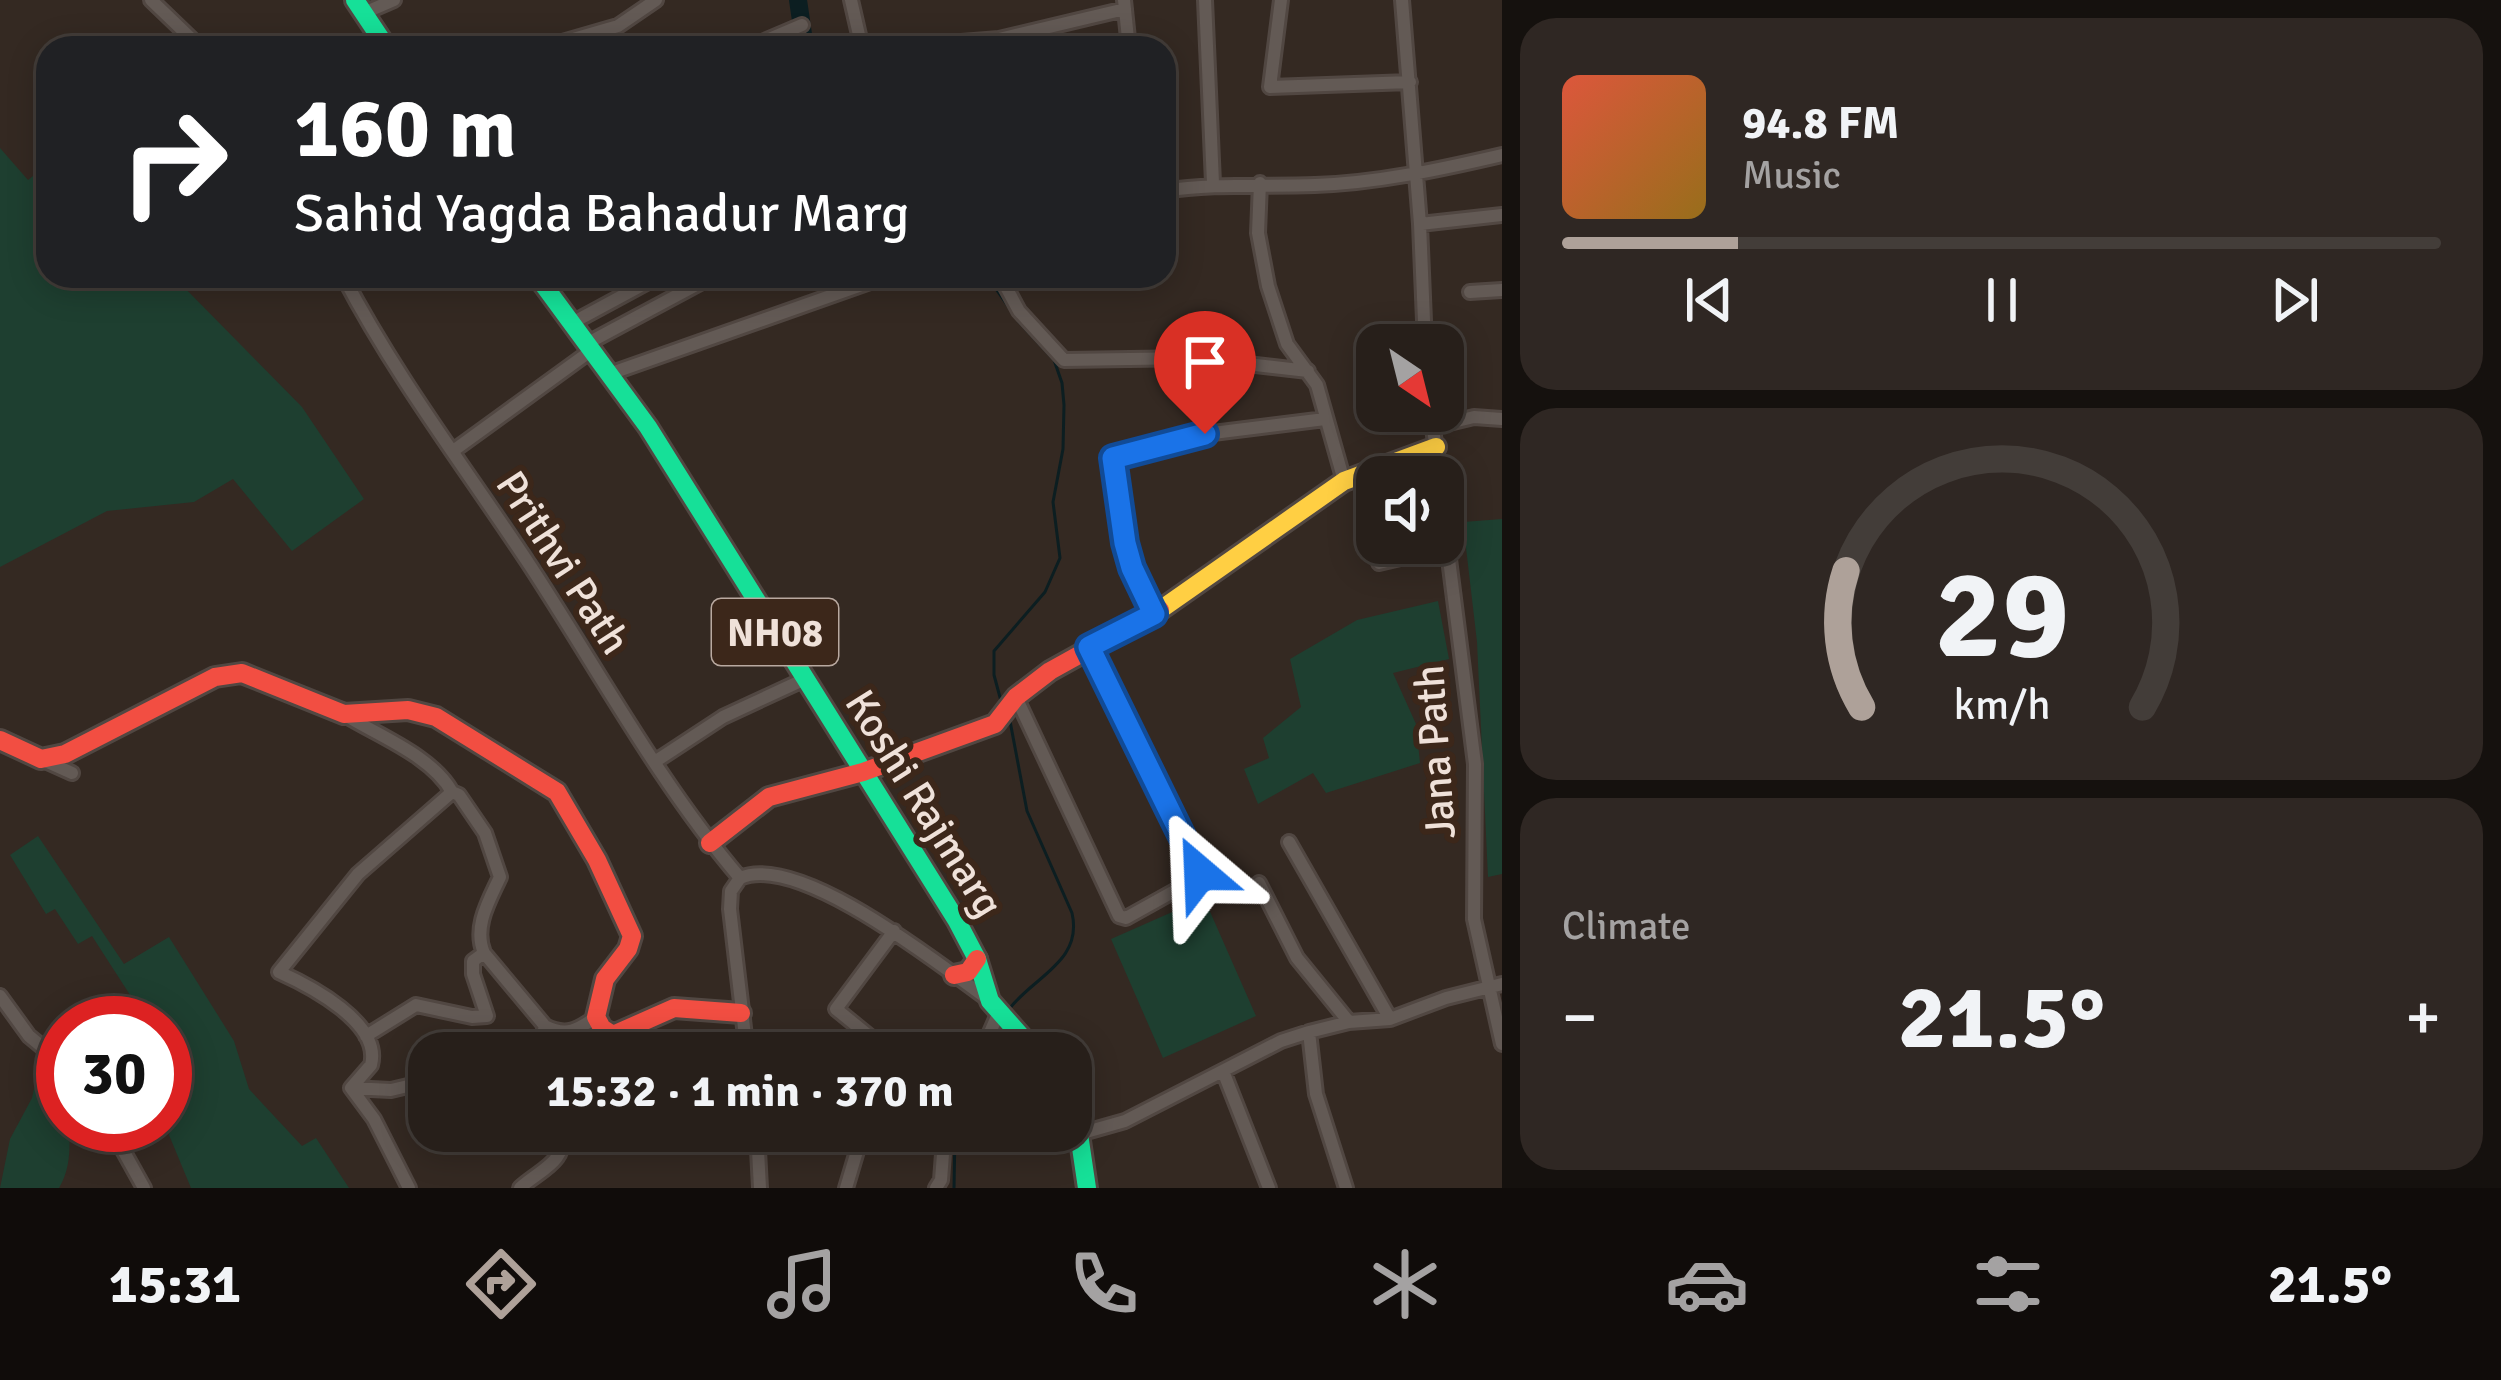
<!DOCTYPE html>
<html lang="en">
<head>
<meta charset="utf-8">
<style>
  body { margin:0; font-family:Signika,sans-serif; background:#2f2723; color:#f1f3f6; height:100vh; display:flex; flex-direction:column; font-size:45px; white-space:nowrap }
  * { box-sizing:border-box; margin:0 }
  p { font-size:39px; color:#a4a2a2 }
  .icon { flex:none; width:66px; height:66px; fill:none; stroke:currentColor; stroke-width:2; stroke-linecap:round; stroke-linejoin:round }
  .map { position:relative; flex:1; overflow:hidden }
  .panel { display:flex; flex-direction:column; gap:18px; padding:18px; background:#15110e; width:999px }
  .panel>* { flex:none }
  .top-card { position:absolute; left:36px; top:36px; width:1140px; height:252px; border-radius:36px; box-shadow:0 6px 30px #0003,0 0 0 3px #433d39; background:#202124; color:#fff; overflow:hidden }
  .needle { width:78px; rotate:145deg }
  .buttons { position:absolute; left:1356px; top:324px; display:grid; gap:24px }
  .buttons a { display:grid; place-items:center; width:108px; height:108px; border-radius:24px; background:#271f1a; box-shadow:0 6px 30px #0003,0 0 0 3px #433d39; font-size:60px }
  .speed { position:absolute; left:36px; top:996px; display:flex; gap:24px; font-size:60px; font-weight:700; text-align:center }
  .speed>* { display:grid; place-content:center; width:156px; height:156px; border-radius:50%; background:#271f1a; box-shadow:0 6px 30px #0003,0 0 0 3px #433d39; line-height:1 }
  .speed .limit { border:18px solid #d22; background:#fff; color:#111 }
  .pin { position:absolute; display:grid; place-items:center; width:102px; height:102px; color:#fff; margin:-123px -51px; border-radius:50% 50% 50% 0; rotate:-45deg; box-shadow:0 0 12px #0007 }
  .pin .icon { rotate:45deg }
  .me { position:absolute; width:132px; margin:-66px; rotate:334deg; stroke-linejoin:round; filter:drop-shadow(0 0 9px #0008) }
  .turn { display:flex; align-items:center; gap:42px; height:252px; padding:0 60px; font-size:54px }
  .turn .icon { width:156px; height:156px; stroke-width:2.5 }
  .turn b { display:block; font-size:84px; line-height:102px }
  .big { font-size:90px; font-weight:700; line-height:1.1 }
  .panel .card { flex:1; display:flex; flex-direction:column; justify-content:center; gap:18px; min-width:0; padding:0 42px; border-radius:36px; background:#2f2723 }
  .panel .dial { align-items:center; gap:0 }
  .dial svg { height:312px; overflow:visible; fill:none; stroke:#433d39; stroke-width:7; stroke-linecap:round; text-anchor:middle }
  .dial text { fill:#f1f3f6; stroke:none }
  .song { display:flex; align-items:center; gap:36px }
  .cover { width:144px; height:144px; border-radius:18px; background:linear-gradient(135deg,hsl(10 70% 55%),hsl(40 70% 35%)) }
  .played { height:12px; border-radius:6px; background:linear-gradient(90deg,#aea199 20%,#433d39 20%) }
  .keys { display:flex; justify-content:space-around; direction:ltr }
  .heat { display:flex; justify-content:space-between; align-items:center; font-size:66px; direction:ltr }
  .trip { position:absolute; left:408px; top:1032px; width:684px; height:120px; border-radius:36px; background:#271f1a; box-shadow:0 6px 30px #0003,0 0 0 3px #433d39; font-weight:700; line-height:120px; text-align:center }
  .dock { display:flex; height:192px; justify-content:space-around; align-items:center; background:#100c0a; color:#a4a2a2 }
  .dock .icon { width:84px; height:84px }
  .dock .current { color:#aea199 }
  .dock b { font-size:54px; color:#f1f3f6 }
  main { display:flex; flex:1; min-height:0 }
  .map>svg:first-child { display:block }
  .green { fill:#1e3f30 }
  .lines { fill:none; stroke-linecap:round; stroke-linejoin:round }
  .stream { stroke:#0c1e21; stroke-width:3 }
  .river { stroke:#0c1e21; stroke-width:18 }
  .street-casing { stroke:#514742; stroke-width:18 }
  .fast-casing { stroke:#514742; stroke-width:24 }
  .slow-casing { stroke:#514742; stroke-width:24 }
  .jam-casing { stroke:#514742; stroke-width:24 }
  .street { stroke:#635a55; stroke-width:12 }
  .fast { stroke:#16e098; stroke-width:18 }
  .slow { stroke:#ffcf43; stroke-width:18 }
  .jam { stroke:#f24e42; stroke-width:18 }
  .route-casing { stroke:#114b97; stroke-width:30 }
  .route { stroke:#1a73e8; stroke-width:21 }
  .labels { text-anchor:middle; stroke-width:12; stroke-linejoin:round; paint-order:stroke }
  .shield { fill:#3c271a; stroke:#b9a9a0; stroke-width:3 }
  .shield-label { font-size:39px; font-weight:bold; fill:#efe1d9 }
  .street-label { font-size:42px; fill:#efe1d9; stroke:#3c271a }
</style>
</head>
<body>
<main>
<div class="map">
<svg width="1502" height="1188" viewBox="0 0 1502 1188">
  <rect width="100%" height="100%" fill="#342922"/>
  <path class="green" d="M 0,148 L 28,180 L 48,164 L 48,276 L 173,276 L 302,407 L 364,499 L 292,551 L 233,479 L 194,502 L 107,511 L 0,567 Z
    M 1502,519 L 1502,874 L 1488,877 L 1477,642 L 1463,522 Z
    M 1438,601 L 1449,659 L 1393,673 L 1416,724 L 1420,763 L 1326,793 L 1313,773 L 1258,804 L 1244,769 L 1269,758 L 1263,738 L 1301,707 L 1290,659 L 1357,620 Z
    M 38,836 L 124,964 L 169,937 L 234,1041 L 249,1089 L 302,1146 L 316,1138 L 349,1188 L 191,1188 L 169,1135 L 174,1095 L 165,1079 L 165,1023 L 129,1023 L 118,1008 L 132,998 L 92,936 L 78,944 L 55,909 L 46,914 L 10,855 Z
    M 1204,898 L 1256,1016 L 1163,1058 L 1111,939 Z
    M 48,1055 L 63,1064 L 63,1125 L 69,1125 C 70,1147 71,1168 59,1188 L 0,1188 L 10,1139 L 32,1098 L 40,1061 Z"/>
  <g class="lines">
    <path class="stream" d="M 987,276 L 1019,322 L 1054,360 L 1062,383 L 1064,405 L 1063,449 L 1053,502 L 1060,558 L 1045,592 L 994,651 L 994,675 L 1001,701
      M 1010,1008 C 1035,976 1083,961 1072,913 L 1027,811 L 1010,721
      M 988,1051 L 999,1027
      M 954,1188 L 955,1131"/>
    <path class="river" d="M 798,0 L 805,48"/>
    <g class="street-casing">
      <path id="street" d="M 151,0 L 201,48
        M 851,0 L 862,48
        M 1124,0 L 1129,48
        M 1205,0 L 1213,183
        M 1281,0 L 1270,87 L 1410,82
        M 1402,0 L 1420,224 L 1425,345
        M 364,13 L 394,0
        M 542,48 L 618,26 L 656,0
        M 748,48 L 802,25
        M 886,48 L 999,39 L 1125,9
        M 1260,183 L 1258,233 L 1268,286 L 1287,344 L 1317,385 L 1344,481
        M 1164,191 C 1215,183 1263,187 1315,185 C 1377,183 1442,169 1502,155
        M 1420,224 L 1502,215
        M 343,276 C 397,379 467,470 531,567 C 599,671 659,783 740,878
        M 1000,276 L 1019,311 L 1064,360 L 1195,358 L 1308,371
        M 1470,292 L 1502,290
        M 572,323 L 659,276
        M 588,343 L 713,276
        M 612,373 L 887,276
        M 1431,411 L 1439,477
        M 1432,427 L 1474,417 L 1502,419
        M 453,451 L 592,350
        M 1443,512 L 1475,764 L 1474,919 L 1502,1044
        M 1379,563 L 1447,547
        M 1154,614 L 1132,568 L 1125,543 L 1113,458 L 1205,434 L 1325,419
        M 1016,697 L 1119,916 L 1126,918 L 1196,879 L 1200,867 L 1089,647
        M 345,715 C 379,736 432,756 452,792 L 358,874 L 279,972 C 310,986 382,1023 371,1065 L 351,1088 L 374,1119 L 409,1188
        M 41,759 L 72,773
        M 656,761 L 723,717 L 805,679
        M 1289,842 L 1390,1019
        M 740,878 C 799,852 940,965 989,1000
        M 740,878 L 731,891 L 730,909 L 747,1053
        M 1259,883 L 1297,958 L 1349,1022
        M 484,953 L 545,1026 C 566,1037 578,1030 596,1017
        M 0,996 L 29,1036 L 63,1064
        M 1309,1032 L 1316,1094 L 1346,1188
        M 366,1036 L 416,1005 L 472,1017 L 487,1016 L 473,974 L 473,961 L 484,953 C 473,927 489,901 500,877 L 485,833 L 459,795 L 452,792
        M 538,1053 L 545,1026
        M 595,1053 L 608,1048 L 613,1035
        M 890,1053 L 836,1009 L 894,931
        M 981,1053 L 999,1012
        M 1223,1071 L 1269,1188
        M 351,1088 L 391,1090 L 429,1081
        M 109,1125 L 144,1188
        M 757,1131 L 760,1188
        M 915,1131 L 944,1141 L 941,1180 L 936,1188
        M 1079,1134 L 1125,1121 L 1281,1041 L 1309,1032 L 1349,1022 L 1390,1019 L 1446,998 L 1502,984
        M 520,1188 C 539,1170 570,1161 560,1131
        M 846,1188 L 863,1131"/>
    </g>
    <g class="fast-casing">
      <path id="fast" d="M 355,0 L 387,48
        M 537,276 L 648,427 L 957,921 L 977,959 L 990,1001 L 1036,1053
        M 1071,1112 L 1079,1134 L 1087,1188"/>
    </g>
    <g class="slow-casing">
      <path id="slow" d="M 1160,610 L 1344,481 L 1436,447"/>
    </g>
    <g class="jam-casing">
      <path id="jam" d="M 0,740 L 41,759 L 65,754 L 215,677 L 242,673 L 344,714 L 408,710 L 436,717 L 557,792 L 597,860 L 632,936 L 628,949 L 605,979 L 596,1017 L 602,1028 L 613,1035 L 674,1008 L 741,1013
        M 710,843 L 769,797 L 863,772 L 995,724 L 1016,697 L 1050,671 L 1160,610
        M 954,975 L 968,972 L 977,959"/>
    </g>
    <use href="#street" class="street"/>
    <use href="#fast" class="fast"/>
    <use href="#slow" class="slow"/>
    <use href="#jam" class="jam"/>
  </g>
  <g class="lines">
    <g class="route-casing">
      <path id="route" d="M 1200,873 L 1089,647 L 1154,614 L 1132,568 L 1125,543 L 1113,458 L 1205,434"/>
    </g>
    <use href="#route" class="route"/>
  </g>
  <g class="labels">
    <rect class="shield" x="712" y="599" width="126" height="66" rx="9"/>
    <g class="shield-label">
      <text x="775" y="646">NH08</text>
    </g>
    <g class="street-label">
      <text transform="translate(564 562) rotate(57)" y="15">Prithvi Path</text>
      <text transform="translate(1434 752) rotate(-94)" y="15">Jana Path</text>
      <text transform="translate(925 803) rotate(58)" y="15">Koshi Rajmarg</text>
    </g>
  </g>
</svg>
<div class="buttons">
<a><svg class="needle" viewBox="-14 -14 28 28"><path d="M0-13l5 13h-10z" fill="#e53935"/><path d="M0 13l5-13h-10z" fill="#a4a2a2"/></svg></a>
<a><svg class="icon" aria-label="sound" viewBox="0 0 24 24"><path d="M4 9h4l5-4v14l-5-4H4zM17 9q2 3 0 6"/></svg></a>
</div>
<div class="speed"><div class="limit">30</div></div>
<div class="pin" style="left:1205px;top:434px;background:#d93025"><svg class="icon" aria-label="arrive" viewBox="0 0 24 24"><path d="M6 21V4h12l-3 4 3 4H6"/></svg></div>
<svg class="me" style="left:1200px;top:873px" viewBox="-20 -20 40 40"><path d="M0-17L14 15 0 8-14 15z" fill="#1a73e8" stroke="#fff" stroke-width="4"/></svg>
<div class="trip">15:32 · 1 min · 370 m</div>
<div class="top-card">
<div class="turn"><svg class="icon" aria-label="right" viewBox="0 0 24 24"><path d="M7 20v-9h11M14 6l5 5-5 5"/></svg><div><b>160 m</b>Sahid Yagda Bahadur Marg</div></div>
</div>
</div>
<section class="panel">
<div class="card">
<div class="song"><i class="cover"></i><div><b>94.8 FM</b><p>Music</p></div></div>
<div class="played"></div>
<div class="keys"><svg class="icon" aria-label="previous" viewBox="0 0 24 24"><path d="M18 5L8 12l10 7zM5 5v14"/></svg><svg class="icon" aria-label="pause" viewBox="0 0 24 24"><path d="M8 5v14M16 5v14"/></svg><svg class="icon" aria-label="next" viewBox="0 0 24 24"><path d="M6 5l10 7-10 7zM19 5v14"/></svg></div>
</div>
<div class="card dial"><svg viewBox="0 0 100 80">
<path d="M14 69A42 42 0 1 1 86 69"/>
<path d="M14 69A42 42 0 0 1 10 34" stroke="#aea199"/>
<text x="50" y="56" font-size="32" font-weight="700">29</text>
<text x="50" y="72" font-size="11">km/h</text>
</svg></div>
<div class="card"><p>Climate</p>
<div class="heat"><a>−</a><b class="big">21.5°</b><a>+</a></div>
</div>
</section>
</main>
<nav class="dock">
<b>15:31</b>
<svg class="icon current" aria-label="directions" viewBox="0 0 24 24"><path d="M12 3l9 9-9 9-9-9zM9 14v-3h6M13 9l2 2-2 2"/></svg>
<svg class="icon" aria-label="music" viewBox="0 0 24 24"><path d="M9 18V5l10-2v13"/><circle cx="6" cy="18" r="3"/><circle cx="16" cy="16" r="3"/></svg>
<svg class="icon" aria-label="phone" viewBox="0 0 24 24"><path d="M5 4h4l2 5-3 2q2 4 5 5l2-3 5 2v4C11 20 4 13 5 4z"/></svg>
<svg class="icon" aria-label="climate" viewBox="0 0 24 24"><path d="M12 3v18M4 7l16 10M4 17L20 7"/></svg>
<svg class="icon" aria-label="car" viewBox="0 0 24 24"><path d="M5 17H2v-5l4-1 3-4h7l3 4 3 1v5h-3M9 17h6M6 11h13"/><circle cx="7" cy="17" r="2"/><circle cx="17" cy="17" r="2"/></svg>
<svg class="icon" aria-label="filters" viewBox="0 0 24 24"><path d="M4 7h16M4 17h16"/><circle cx="9" cy="7" r="2"/><circle cx="15" cy="17" r="2"/></svg>
<b>21.5°</b>
</nav>
</body>
</html>
